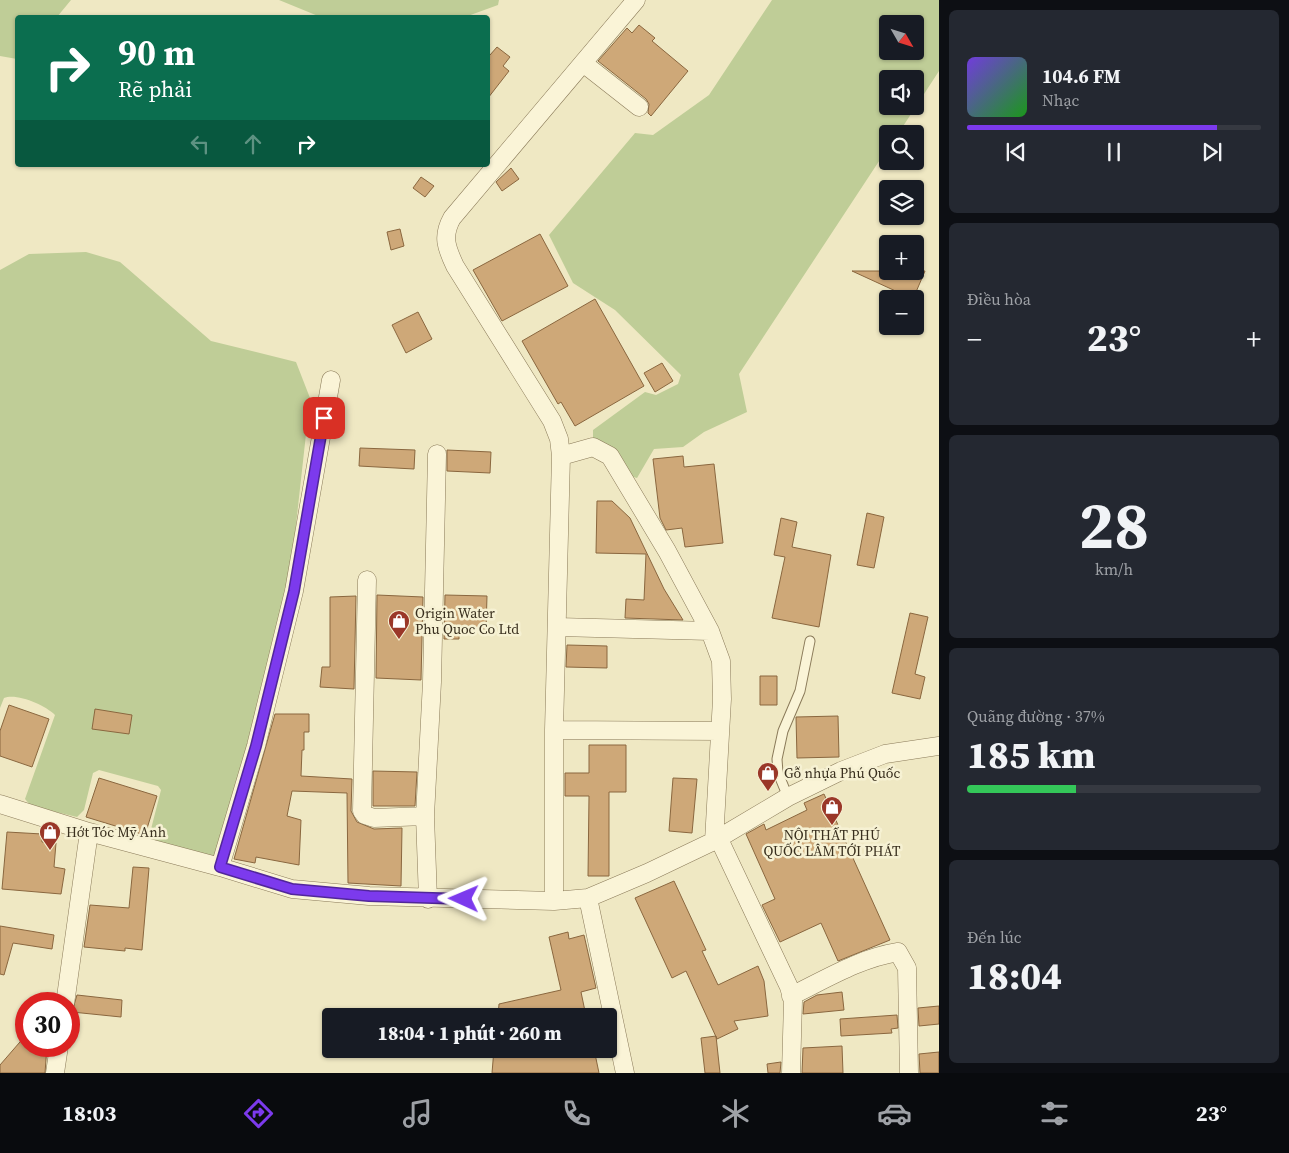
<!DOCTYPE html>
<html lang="vi">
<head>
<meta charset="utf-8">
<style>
  body { margin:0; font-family:"Source Serif 4",serif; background:#242831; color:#f1f3f6; height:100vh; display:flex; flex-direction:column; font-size:19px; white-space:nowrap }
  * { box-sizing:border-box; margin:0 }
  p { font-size:16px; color:#9ea1a6 }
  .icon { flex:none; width:28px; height:28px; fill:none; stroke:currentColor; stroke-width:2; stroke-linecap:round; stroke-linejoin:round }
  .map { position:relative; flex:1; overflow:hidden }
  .drawer { display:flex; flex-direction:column; gap:10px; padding:10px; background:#0d0f14; width:350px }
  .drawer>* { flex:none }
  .guide { position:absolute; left:15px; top:15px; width:475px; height:152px; border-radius:5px; box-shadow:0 1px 4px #0004; background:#0b6e4f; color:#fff; overflow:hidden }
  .needle { width:32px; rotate:129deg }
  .tools { position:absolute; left:879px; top:15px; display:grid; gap:10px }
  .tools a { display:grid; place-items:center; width:45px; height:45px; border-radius:5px; background:#171b24; box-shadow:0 1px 4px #0004; font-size:25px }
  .speed { position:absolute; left:15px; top:992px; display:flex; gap:10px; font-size:25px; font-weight:700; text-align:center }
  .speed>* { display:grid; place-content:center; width:65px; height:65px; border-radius:50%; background:#171b24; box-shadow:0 1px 4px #0004; line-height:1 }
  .speed .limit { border:8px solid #d22; background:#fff; color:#111 }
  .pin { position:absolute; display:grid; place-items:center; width:42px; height:42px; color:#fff; margin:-21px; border-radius:10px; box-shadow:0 2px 8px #0006 }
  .me { position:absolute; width:55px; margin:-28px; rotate:271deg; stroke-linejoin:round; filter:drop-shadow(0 0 4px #0008) }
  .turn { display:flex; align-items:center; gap:18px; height:105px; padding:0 20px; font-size:22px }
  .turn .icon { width:65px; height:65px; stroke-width:2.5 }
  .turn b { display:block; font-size:35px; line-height:42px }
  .lanes { display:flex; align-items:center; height:48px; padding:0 20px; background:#0003; justify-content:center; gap:25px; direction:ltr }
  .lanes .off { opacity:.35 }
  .big { font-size:38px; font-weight:800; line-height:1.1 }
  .drawer .card { flex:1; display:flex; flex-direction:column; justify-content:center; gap:8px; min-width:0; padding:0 18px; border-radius:8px; background:#242831 }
  .drawer .dial { align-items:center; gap:0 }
  .dial b { font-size:65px; line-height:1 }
  .song { display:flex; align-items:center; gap:15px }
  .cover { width:60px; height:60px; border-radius:8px; background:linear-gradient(135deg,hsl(260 70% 55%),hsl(120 70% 35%)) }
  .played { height:5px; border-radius:2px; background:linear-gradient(90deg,#7c3aed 85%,#363941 85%) }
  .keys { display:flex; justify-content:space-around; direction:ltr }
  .heat { display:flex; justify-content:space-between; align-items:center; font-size:28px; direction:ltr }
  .charge { height:8px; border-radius:4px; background:linear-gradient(90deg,#34c759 37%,#363941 0) }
  .trip { position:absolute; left:322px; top:1008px; width:295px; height:50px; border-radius:5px; background:#171b24; box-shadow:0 1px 4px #0004; font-weight:800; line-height:50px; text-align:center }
  .dock { display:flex; height:80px; justify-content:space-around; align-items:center; background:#090b0e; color:#9ea1a6 }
  .dock .icon { width:35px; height:35px }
  .dock .on { color:#7c3aed }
  .dock b { font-size:22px; color:#f1f3f6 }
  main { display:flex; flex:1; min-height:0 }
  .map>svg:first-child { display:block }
  .green { fill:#bfcd97; fill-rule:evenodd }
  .building { fill:#cea878; stroke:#8a673f }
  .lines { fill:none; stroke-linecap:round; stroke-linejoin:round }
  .lane-casing { stroke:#8a7a59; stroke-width:11 }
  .street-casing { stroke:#8a7a59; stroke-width:19 }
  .lane { stroke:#faf4d7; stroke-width:9 }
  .street { stroke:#faf4d7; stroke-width:18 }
  .route-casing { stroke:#51269a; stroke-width:12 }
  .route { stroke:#7c3aed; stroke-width:9 }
  .labels { text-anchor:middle; stroke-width:5; stroke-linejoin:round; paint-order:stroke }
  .poi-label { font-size:14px; fill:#392f1e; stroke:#f6f1d3; text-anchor:start }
</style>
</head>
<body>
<main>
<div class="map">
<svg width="939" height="1073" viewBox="0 0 939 1073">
  <rect width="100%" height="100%" fill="#efe8c3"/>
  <path class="green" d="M 0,0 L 71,0 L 57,17 L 18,18 L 17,59 L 0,56 Z
    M 279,0 L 499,0 L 498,5 L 465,17 L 323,18 Z
    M 772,0 L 939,0 L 939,71 L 898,134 L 888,134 L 887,149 L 739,374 L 747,412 L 704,432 L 683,447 L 654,449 L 637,478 L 630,476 L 593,441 L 593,430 L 645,392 L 656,395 L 678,384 L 681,375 L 615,310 L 573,283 L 549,235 L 635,133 L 653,135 L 709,95 ZM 888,24 L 915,24 L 915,51 L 888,51 ZM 888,79 L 915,79 L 915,106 L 888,106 Z
    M 86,252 L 120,262 L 211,341 L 296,362 L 310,398 L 289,588 L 219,858 L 152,842 L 149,837 L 161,790 L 158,786 L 99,770 L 93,773 L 84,810 L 77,817 L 31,806 L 25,799 L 55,715 C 45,705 17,693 4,698 L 0,708 L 0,270 L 29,254 Z"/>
  <path class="building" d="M 639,25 L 655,38 L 652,41 L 688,71 L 651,116 L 648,113 L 649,104 L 646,99 L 598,61 L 627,28 L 632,33 Z
    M 497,47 L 510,57 L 503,66 L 509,71 L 488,98 L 488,53 L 490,55 Z
    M 511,168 L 519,179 L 502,191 L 496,182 Z
    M 421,177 L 434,186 L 425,197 L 413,188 Z
    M 400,229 L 404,246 L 391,250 L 387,232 Z
    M 540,234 L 568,286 L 502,321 L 473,270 Z
    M 852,271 L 925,271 L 913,299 Z
    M 595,299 L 644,386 L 575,426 L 561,402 L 558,404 L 522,341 Z
    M 418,312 L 432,339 L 406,353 L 392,325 Z
    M 662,363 L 673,381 L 655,392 L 644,373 Z
    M 360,448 L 415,450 L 414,469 L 359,466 Z
    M 447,450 L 491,452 L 490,473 L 447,471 Z
    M 683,456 L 684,467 L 714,464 L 723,543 L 685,547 L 682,528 L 666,530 L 660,518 L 653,459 Z
    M 597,501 L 612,501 L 630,518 L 664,589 L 683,620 L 625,618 L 626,599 L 644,600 L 646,554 L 596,553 Z
    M 867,513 L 884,517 L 874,568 L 857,565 Z
    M 781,518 L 797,522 L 792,547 L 831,555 L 819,627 L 772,618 L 785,557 L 774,555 Z
    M 377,595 L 423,597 L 421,680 L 376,678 Z
    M 445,595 L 487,596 L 486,629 L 459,629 L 459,639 L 444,639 Z
    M 356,596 L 354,689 L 320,687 L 322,667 L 330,667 L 330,597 Z
    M 910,613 L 928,617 L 915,674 L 925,677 L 920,699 L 892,693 Z
    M 567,645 L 607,646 L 607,668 L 566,667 Z
    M 760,676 L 777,676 L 777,705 L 760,705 Z
    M 9,705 L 49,719 L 32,767 L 0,756 L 0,731 Z
    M 95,709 L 132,715 L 129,734 L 92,729 Z
    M 275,714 L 309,714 L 309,732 L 304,732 L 304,750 L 302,750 L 301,776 L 352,779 L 351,811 L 357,822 L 374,829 L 402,828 L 401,886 L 348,883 L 347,793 L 292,791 L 287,816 L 301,820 L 299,865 L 256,857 L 255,863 L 234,859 Z
    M 838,716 L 839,757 L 797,758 L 796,717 Z
    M 589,745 L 626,745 L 626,792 L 609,792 L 609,876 L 588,876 L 589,796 L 565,796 L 565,773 L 589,773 Z
    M 373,771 L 417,772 L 415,806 L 373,806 Z
    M 99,778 L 157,796 L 145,835 L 86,817 Z
    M 673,778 L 697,779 L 692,833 L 669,831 Z
    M 824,794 L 890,940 L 838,961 L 821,923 L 780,942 L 762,905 L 775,899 L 746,834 L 764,824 L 766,830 L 807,810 L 804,803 Z
    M 7,832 L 42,834 L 42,842 L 56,843 L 54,867 L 65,869 L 61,894 L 2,889 Z
    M 133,867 L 149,868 L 142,950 L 125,948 L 125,951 L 84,947 L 90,905 L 129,908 Z
    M 674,881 L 706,950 L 702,951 L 718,985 L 758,966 L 764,981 L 768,1016 L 734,1021 L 738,1029 L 717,1039 L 686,971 L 672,978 L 635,898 Z
    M 0,926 L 54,935 L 52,949 L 13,943 L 4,975 L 0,974 Z
    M 568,932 L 569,939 L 584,935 L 596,988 L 581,992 L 586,1016 L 498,1016 L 499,1004 L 561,990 L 549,937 Z
    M 842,992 L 844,1010 L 803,1014 L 804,1002 L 817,995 Z
    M 77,995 L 122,1000 L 121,1017 L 72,1012 Z
    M 939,1006 L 939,1024 L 919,1026 L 918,1008 Z
    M 897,1015 L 898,1028 L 891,1029 L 892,1033 L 841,1036 L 840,1019 Z
    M 26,1035 L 26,1046 L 47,1046 L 45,1073 L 0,1073 L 0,1065 Z
    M 716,1036 L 720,1073 L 705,1073 L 701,1038 Z
    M 842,1046 L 843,1073 L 802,1073 L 803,1048 Z
    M 494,1049 L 594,1049 L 599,1073 L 492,1073 Z
    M 939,1052 L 939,1073 L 920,1073 L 919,1054 Z
    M 781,1062 L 780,1073 L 768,1073 L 767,1064 Z"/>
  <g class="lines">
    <g class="lane-casing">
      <path id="lane" d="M 788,797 L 778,773 L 777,759 L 783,731 L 800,691 L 810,641"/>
    </g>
    <g class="street-casing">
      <path id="street" d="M 583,63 L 639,107
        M 561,456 L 593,447 L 610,456 L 667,551 L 710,631 L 721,661 L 722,699 L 714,841
        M 367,580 L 362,811 L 365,815 L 374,818 L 425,816
        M 558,627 L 710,631
        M 554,730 L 720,731
        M 0,804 L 89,832 L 220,867 L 292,889 L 369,896 L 554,901 L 588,898 L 647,873 L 714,841 L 788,797 L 841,771 L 885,754 L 939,746
        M 718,837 L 789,987 L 793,1001 L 791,1073
        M 220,867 L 256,746 L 294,591 L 331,380
        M 588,898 L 625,1073
        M 428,899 L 425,816 L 432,682 L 437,454
        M 554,901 L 554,730 L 561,456 L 559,439 L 552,421 L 455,266 C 446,247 442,236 452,218 L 636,0
        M 791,996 C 826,979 860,958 898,952 L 907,968 L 909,1073
        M 65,1004 L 89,832
        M 55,1073 L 59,1046"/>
    </g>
    <use href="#lane" class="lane"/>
    <use href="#street" class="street"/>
  </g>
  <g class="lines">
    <g class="route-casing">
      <path id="route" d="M 324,418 L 294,591 L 256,746 L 220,867 L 292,889 L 369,896 L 464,899"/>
    </g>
    <use href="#route" class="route"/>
  </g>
  <defs>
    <g id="shop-pin" transform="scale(1.125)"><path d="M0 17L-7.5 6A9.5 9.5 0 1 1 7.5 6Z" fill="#9a3728" stroke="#f6f1d3"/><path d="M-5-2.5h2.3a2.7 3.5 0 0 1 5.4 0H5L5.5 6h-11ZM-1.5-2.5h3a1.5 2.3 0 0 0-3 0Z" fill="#fff"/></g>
  </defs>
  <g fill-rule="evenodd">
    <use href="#shop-pin" x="399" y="621"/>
    <use href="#shop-pin" x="768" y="773"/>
    <use href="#shop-pin" x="832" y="807"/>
    <use href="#shop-pin" x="50" y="832"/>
  </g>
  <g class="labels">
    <g class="poi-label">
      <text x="415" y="618">Origin Water<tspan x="415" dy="16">Phu Quoc Co Ltd</tspan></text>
      <text x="784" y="778">Gỗ nhựa Phú Quốc</text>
      <text x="66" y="837">Hớt Tóc Mỹ Anh</text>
      <text x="832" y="840" text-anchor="middle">NỘI THẤT PHÚ<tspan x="832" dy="16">QUỐC LÂM TỚI PHÁT</tspan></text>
    </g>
  </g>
</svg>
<div class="tools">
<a><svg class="needle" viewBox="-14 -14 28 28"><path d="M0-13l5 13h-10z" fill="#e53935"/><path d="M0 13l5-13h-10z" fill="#9ea1a6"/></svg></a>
<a><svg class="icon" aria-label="sound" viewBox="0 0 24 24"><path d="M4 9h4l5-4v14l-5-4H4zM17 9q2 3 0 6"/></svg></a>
<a><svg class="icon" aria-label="search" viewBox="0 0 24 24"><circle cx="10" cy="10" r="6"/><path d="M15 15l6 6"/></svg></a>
<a><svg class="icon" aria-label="layers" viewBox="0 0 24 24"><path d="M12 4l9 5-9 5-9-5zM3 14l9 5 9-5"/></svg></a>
<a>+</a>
<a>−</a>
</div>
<div class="speed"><div class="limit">30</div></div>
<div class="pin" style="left:324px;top:418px;background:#d93025"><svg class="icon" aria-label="arrive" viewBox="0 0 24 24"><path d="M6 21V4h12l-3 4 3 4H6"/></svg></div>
<svg class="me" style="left:464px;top:899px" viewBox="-20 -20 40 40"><path d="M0-17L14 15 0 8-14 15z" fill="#7c3aed" stroke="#fff" stroke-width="4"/></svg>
<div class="trip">18:04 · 1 phút · 260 m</div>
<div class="guide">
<div class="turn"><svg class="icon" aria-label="right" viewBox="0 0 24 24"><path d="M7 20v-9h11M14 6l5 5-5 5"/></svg><div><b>90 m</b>Rẽ phải</div></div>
<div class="lanes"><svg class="icon off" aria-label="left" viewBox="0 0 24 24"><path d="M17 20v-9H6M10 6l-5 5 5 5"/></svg><svg class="icon off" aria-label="ahead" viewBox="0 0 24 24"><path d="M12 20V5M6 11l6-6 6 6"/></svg><svg class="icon" aria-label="right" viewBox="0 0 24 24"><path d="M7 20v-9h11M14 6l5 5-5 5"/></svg></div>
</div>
</div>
<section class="drawer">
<div class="card">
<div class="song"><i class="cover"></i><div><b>104.6 FM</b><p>Nhạc</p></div></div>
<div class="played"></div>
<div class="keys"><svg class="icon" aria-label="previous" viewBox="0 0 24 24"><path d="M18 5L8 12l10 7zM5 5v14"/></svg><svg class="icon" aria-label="pause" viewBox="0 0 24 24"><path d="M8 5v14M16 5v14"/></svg><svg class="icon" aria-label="next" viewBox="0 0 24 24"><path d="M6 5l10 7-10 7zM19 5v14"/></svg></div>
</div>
<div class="card"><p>Điều hòa</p>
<div class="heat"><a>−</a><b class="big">23°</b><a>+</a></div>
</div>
<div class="card dial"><b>28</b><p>km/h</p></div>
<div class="card"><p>Quãng đường · 37%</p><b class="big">185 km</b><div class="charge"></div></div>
<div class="card"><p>Đến lúc</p><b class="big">18:04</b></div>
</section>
</main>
<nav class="dock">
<b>18:03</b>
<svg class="icon on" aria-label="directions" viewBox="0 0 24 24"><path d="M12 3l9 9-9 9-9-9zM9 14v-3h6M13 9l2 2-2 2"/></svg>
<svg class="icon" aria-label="music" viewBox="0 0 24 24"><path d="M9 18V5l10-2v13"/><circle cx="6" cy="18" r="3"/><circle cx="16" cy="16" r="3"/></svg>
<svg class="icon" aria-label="phone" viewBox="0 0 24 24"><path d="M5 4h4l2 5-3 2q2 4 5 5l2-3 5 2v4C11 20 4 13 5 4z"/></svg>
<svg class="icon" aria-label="climate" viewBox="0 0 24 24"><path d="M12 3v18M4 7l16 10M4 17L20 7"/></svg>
<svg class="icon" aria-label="car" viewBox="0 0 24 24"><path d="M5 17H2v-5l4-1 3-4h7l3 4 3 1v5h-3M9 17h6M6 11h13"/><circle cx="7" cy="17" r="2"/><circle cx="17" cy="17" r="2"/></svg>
<svg class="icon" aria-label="filters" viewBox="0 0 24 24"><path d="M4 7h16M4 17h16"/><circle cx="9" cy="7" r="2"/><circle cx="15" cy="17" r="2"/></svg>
<b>23°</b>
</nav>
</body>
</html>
